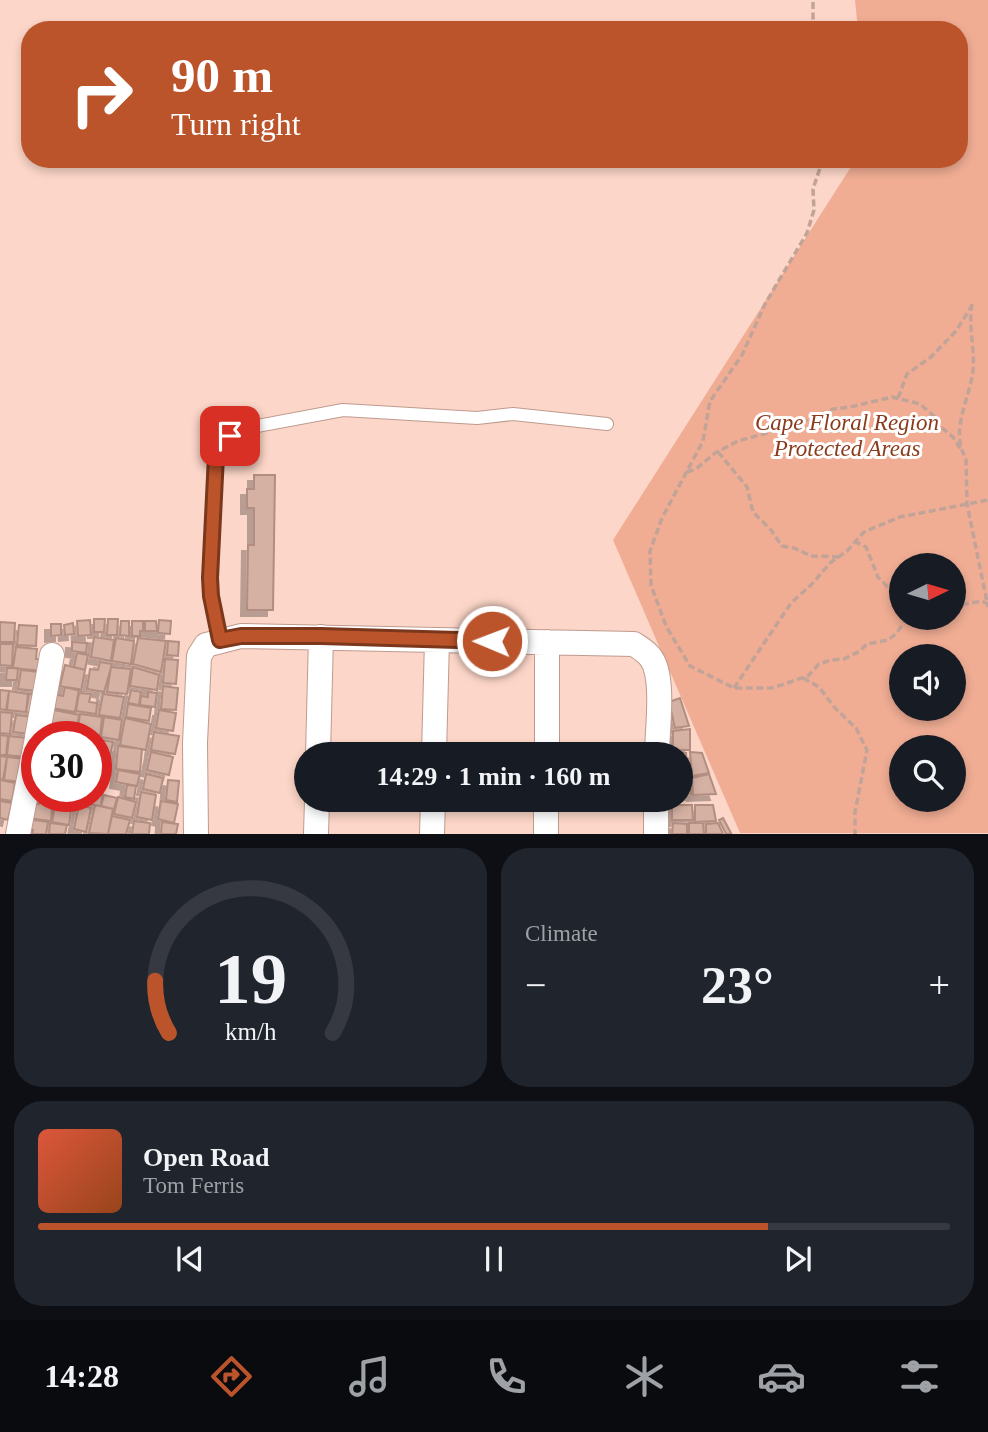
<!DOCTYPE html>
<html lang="en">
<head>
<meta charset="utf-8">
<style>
  body { margin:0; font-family:Georgia,serif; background:#20242c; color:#f1f3f6; height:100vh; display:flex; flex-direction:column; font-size:26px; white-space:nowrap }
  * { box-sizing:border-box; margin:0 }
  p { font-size:23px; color:#9ea1a6 }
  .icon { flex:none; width:38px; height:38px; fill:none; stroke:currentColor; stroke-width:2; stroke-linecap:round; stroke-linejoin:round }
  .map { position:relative; height:834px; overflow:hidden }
  .side { display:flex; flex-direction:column; gap:14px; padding:14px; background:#0d0f14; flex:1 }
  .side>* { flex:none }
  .banner { position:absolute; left:21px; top:21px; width:947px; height:147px; border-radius:28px; box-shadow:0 4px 10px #0003; background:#bb542b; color:#fff; overflow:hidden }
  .needle { width:46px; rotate:85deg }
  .controls { position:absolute; left:889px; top:553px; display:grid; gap:14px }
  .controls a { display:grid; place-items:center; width:77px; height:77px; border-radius:50%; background:#171b24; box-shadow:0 4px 10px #0003; font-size:35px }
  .speed { position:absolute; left:21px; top:721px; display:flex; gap:14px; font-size:35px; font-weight:700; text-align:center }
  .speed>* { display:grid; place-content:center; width:91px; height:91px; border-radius:50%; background:#171b24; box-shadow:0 4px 10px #0003; line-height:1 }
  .speed .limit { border:10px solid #d22; background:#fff; color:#111 }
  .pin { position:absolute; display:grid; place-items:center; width:60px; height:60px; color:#fff; margin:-30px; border-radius:14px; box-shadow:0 4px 10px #0006 }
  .me { position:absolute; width:77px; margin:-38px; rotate:271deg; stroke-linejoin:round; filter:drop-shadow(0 0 5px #0008) }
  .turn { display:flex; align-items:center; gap:24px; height:147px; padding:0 35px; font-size:32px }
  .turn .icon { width:91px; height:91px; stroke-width:2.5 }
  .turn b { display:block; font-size:49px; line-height:60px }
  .big { font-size:52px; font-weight:700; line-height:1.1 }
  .side .card { flex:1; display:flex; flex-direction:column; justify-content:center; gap:10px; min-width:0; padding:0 24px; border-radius:28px; background:#20242c }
  .side .dial { align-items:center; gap:0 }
  .dial svg { height:182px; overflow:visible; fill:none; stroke:#363941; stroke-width:7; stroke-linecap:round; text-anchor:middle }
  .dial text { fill:#f1f3f6; stroke:none }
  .song { display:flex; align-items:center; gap:21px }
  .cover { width:84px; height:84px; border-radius:10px; background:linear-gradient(135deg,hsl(10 70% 55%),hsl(20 70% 35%)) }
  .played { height:7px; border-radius:4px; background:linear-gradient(90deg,#bb542b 80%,#363941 80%) }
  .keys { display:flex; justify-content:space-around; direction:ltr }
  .heat { display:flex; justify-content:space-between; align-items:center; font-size:38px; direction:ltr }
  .side .tiles { flex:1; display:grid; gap:14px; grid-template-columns:1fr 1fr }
  .card:last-child { grid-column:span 2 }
  .trip { position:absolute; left:294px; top:742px; width:399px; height:70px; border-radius:35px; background:#171b24; box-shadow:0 4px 10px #0003; font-weight:700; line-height:70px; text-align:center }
  .tabs { display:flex; height:112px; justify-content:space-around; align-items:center; background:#090b0e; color:#9ea1a6 }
  .tabs .icon { width:49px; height:49px }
  .tabs .on { color:#bb542b }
  .tabs b { font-size:32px; color:#f1f3f6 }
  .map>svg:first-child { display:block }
  .green { fill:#f0ad94; fill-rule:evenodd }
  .building { fill:#d5b1a3; stroke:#b18e81; stroke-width:2; filter:url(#shadow) }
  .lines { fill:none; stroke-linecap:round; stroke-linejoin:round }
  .lane-casing { stroke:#bf9b8e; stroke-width:14 }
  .street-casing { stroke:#bf9b8e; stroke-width:26 }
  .path { stroke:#c2a398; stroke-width:3.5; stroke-dasharray:7 3.5; stroke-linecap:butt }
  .lane { stroke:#fff; stroke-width:12 }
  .street { stroke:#fff; stroke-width:24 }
  .route-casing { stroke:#7a371c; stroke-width:18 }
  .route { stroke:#bb542b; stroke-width:12 }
  .labels { text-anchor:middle; stroke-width:6; stroke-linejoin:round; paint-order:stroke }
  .park-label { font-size:23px; font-style:italic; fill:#8a3b1b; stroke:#fff }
</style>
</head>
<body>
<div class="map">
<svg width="988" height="834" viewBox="0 0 988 834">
  <defs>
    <filter id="shadow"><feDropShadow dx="-6" dy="6" stdDeviation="0" flood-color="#0004"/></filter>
  </defs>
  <rect width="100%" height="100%" fill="#fcd6c8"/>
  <path class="green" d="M 855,0 L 988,0 L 988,833 L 740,833 L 613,540 L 856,159 L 959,159 L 959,30 L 858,30 ZM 901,565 L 954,565 L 954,618 L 901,618 ZM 901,656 L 954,656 L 954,709 L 901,709 ZM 901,747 L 954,747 L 954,800 L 901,800 Z"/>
  <path class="building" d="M 254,475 L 275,475 L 273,610 L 247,610 L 248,545 L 254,545 L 254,508 L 247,508 L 247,489 L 254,489 Z
    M 94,619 L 105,619 L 104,632 L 94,632 Z
    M 108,619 L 118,619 L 117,635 L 107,635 Z
    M 90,620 L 91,635 L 78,636 L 77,621 Z
    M 159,620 L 171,621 L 170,634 L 158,633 Z
    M 121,621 L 129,621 L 129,636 L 120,635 Z
    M 132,621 L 143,621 L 143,631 L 140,631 L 140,636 L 132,636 Z
    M 145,621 L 156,621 L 157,631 L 145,631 Z
    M 0,622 L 15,623 L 14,642 L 0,642 Z
    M 73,623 L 74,634 L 65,635 L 64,625 Z
    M 51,624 L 61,624 L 61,635 L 51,636 Z
    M 19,625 L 37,626 L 36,646 L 17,645 Z
    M 94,637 L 114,640 L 111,661 L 91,657 Z
    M 116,638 L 134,641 L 131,664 L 112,661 Z
    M 138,638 L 166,641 L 161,672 L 133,664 Z
    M 168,641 L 179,642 L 178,656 L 167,655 Z
    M 72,642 L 87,643 L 86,653 L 72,651 Z
    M 0,644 L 13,644 L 12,666 L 0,665 Z
    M 16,647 L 37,649 L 36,659 L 43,659 L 42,671 L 13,668 Z
    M 77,653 L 88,655 L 85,670 L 74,667 Z
    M 165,659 L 178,660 L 176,684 L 163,683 Z
    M 100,662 L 112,664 L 104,692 L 87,689 L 90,669 L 98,670 Z
    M 65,665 L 85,670 L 81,691 L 60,686 Z
    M 111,667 L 131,669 L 127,694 L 107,692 Z
    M 133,667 L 159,675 L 157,690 L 130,686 Z
    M 7,668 L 18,668 L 17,680 L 6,680 Z
    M 21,670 L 39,672 L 37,691 L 18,689 Z
    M 163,686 L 178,688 L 176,710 L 161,709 Z
    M 65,687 L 79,689 L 75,712 L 51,708 L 54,694 L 63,696 Z
    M 0,690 L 9,691 L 6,710 L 0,709 Z
    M 131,690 L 141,692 L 139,705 L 128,703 Z
    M 9,691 L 28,694 L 26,712 L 7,710 Z
    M 148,692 L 157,693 L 155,707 L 140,705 L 141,696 L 148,697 Z
    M 79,693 L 91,694 L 89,702 L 97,703 L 96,714 L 76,711 Z
    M 29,694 L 39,695 L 36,714 L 26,712 Z
    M 103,694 L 124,697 L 120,718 L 99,715 Z
    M 680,698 L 689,726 L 675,728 L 669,702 Z
    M 128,704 L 151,708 L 149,721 L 126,717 Z
    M 49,709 L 79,715 L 76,734 L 46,728 Z
    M 159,710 L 176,713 L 173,731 L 156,728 Z
    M 0,712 L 12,713 L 10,734 L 0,733 Z
    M 80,714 L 102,717 L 100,736 L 77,733 Z
    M 16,715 L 33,717 L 31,734 L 13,732 Z
    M 104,717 L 122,720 L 119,740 L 101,737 Z
    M 125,718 L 151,724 L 146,750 L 120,745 Z
    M 690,729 L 690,750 L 673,750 L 673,731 Z
    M 57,731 L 68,733 L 67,737 L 56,737 Z
    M 154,732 L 179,736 L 175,754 L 151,750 Z
    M 0,735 L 8,736 L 6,755 L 0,755 Z
    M 9,736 L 26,738 L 24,757 L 7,755 Z
    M 96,739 L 113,742 L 109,761 L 96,758 Z
    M 118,746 L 142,749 L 140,772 L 116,769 Z
    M 151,752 L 173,757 L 169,775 L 147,770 Z
    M 690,752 L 702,753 L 709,773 L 692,776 Z
    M 673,753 L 686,753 L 687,773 L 681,773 L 681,754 Z
    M 0,756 L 7,757 L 3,780 L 0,779 Z
    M 7,757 L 25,759 L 22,782 L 4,780 Z
    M 96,760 L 110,762 L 107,783 L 96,782 Z
    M 118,770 L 140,774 L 137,786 L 116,782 Z
    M 681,773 L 690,773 L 691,794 L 681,795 Z
    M 146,774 L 163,778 L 160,793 L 143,789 Z
    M 709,774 L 716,794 L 693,795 L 692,778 Z
    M 0,780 L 15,783 L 12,801 L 0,799 Z
    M 168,780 L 179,781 L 177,802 L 166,800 Z
    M 127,785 L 136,786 L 134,799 L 125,797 Z
    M 96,789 L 103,790 L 101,806 L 82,803 L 83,796 L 96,796 Z
    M 141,792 L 156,795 L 152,820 L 137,817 Z
    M 104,795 L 117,798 L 114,809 L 101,806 Z
    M 61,796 L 77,796 L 77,801 Z
    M 41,797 L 53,799 L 51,821 L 27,818 L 29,803 L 39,804 Z
    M 118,797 L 136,802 L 132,818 L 114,814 Z
    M 56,800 L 72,803 L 69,825 L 52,822 Z
    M 0,801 L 12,803 L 8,820 L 0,818 Z
    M 161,801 L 178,804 L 174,823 L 158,819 Z
    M 79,805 L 91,808 L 86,832 L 74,829 Z
    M 95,805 L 113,809 L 108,834 L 89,833 Z
    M 672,805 L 692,805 L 693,820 L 672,820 Z
    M 695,805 L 713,805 L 716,821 L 695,822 Z
    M 112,816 L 130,820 L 126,834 L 108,834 Z
    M 723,818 L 731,833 L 729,834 L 726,834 L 719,820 Z
    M 27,819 L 48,822 L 46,834 L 32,834 L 33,830 L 26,827 Z
    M 134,821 L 150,823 L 149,834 L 132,834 Z
    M 162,822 L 178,824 L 176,834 L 161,834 Z
    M 50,823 L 67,825 L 65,834 L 49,834 Z
    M 673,823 L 687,824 L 687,834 L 672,834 Z
    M 689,823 L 703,823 L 704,834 L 689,834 Z
    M 718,823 L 723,834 L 706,834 L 706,824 Z"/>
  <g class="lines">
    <g class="lane-casing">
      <path id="lane" d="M 220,640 L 211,596 L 210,577 L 216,456 L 221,444 L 230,436 L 252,427 L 343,410 L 477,418 L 513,414 L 607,424"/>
    </g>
    <g class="street-casing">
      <path id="street" d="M 37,737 L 52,655
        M 318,754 L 321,637
        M 434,754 L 437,640
        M 547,754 L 547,642
        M 18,834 L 37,738
        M 196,834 L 195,743 L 199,656 L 206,645 L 241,636 L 634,644 C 640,648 647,652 651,658 C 665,677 657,731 657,754
        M 316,834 L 317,800
        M 432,834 L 433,800
        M 546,834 L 546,800
        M 656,834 L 656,800"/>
    </g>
    <path class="path" d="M 813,30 L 813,0
      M 823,159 L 813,189 L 814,210 L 807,233 L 765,304 L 742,355 L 710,401 L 703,441 L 662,518 L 650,551 L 651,585 L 666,626 L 690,666 L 734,688 L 772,688 L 808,676 L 819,664 L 831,660 L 844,659 L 860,651 L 867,644 L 888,640 L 897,633 L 906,618
      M 972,304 C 968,326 975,348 973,371 C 970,398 949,432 966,458 L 967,504 L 988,607
      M 898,398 L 907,374 L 931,357 L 956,331 L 971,307
      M 718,452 L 747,487 L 753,512 L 771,530 L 782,546 L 794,548 L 811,556 L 840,557
      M 687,472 L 696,469 L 715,453 L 738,441 L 792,426 L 833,409 L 850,407 L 892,397 L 920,404 L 936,418 L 936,423 L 953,437 L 963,453
      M 854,541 L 866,547 L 878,577 L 901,601
      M 954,596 L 965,604 L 982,601 L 988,604
      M 803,678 L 819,687 L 835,708 L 856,728 L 867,750 L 855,812 L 855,834
      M 734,688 L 791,603 L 812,584 L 830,563 L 847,551 L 864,532 L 900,517 L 988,500"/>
    <use href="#lane" class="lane"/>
    <use href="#street" class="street"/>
  </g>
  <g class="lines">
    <g class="route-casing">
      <path id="route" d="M 230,436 L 221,444 L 216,456 L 210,578 L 211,596 L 220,640 L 241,636 L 321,636 L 492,641"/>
    </g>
    <use href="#route" class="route"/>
  </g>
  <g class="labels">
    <g class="park-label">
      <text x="847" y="430">Cape Floral Region<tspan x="847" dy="26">Protected Areas</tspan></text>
    </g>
  </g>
</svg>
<div class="controls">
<a><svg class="needle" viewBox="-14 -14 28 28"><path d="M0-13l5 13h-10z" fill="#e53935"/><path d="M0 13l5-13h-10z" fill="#9ea1a6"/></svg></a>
<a><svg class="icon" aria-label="sound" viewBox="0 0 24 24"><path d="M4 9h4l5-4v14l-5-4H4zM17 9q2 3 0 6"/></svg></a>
<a><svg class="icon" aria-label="search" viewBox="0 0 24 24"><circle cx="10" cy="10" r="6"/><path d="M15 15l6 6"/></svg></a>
</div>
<div class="speed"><div class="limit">30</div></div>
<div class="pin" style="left:230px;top:436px;background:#d93025"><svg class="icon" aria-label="arrive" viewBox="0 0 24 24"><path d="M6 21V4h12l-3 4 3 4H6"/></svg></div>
<svg class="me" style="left:492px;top:641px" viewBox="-20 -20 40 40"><circle r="17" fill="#bb542b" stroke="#fff" stroke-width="3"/><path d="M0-11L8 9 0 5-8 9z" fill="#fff"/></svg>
<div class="trip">14:29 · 1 min · 160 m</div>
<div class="banner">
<div class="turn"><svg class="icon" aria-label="right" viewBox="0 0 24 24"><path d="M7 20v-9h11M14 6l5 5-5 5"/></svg><div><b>90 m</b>Turn right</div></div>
</div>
</div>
<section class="side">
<div class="tiles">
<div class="card dial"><svg viewBox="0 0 100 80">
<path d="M14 69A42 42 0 1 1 86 69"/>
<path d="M14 69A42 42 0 0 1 8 46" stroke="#bb542b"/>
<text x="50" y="56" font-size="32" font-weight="700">19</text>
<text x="50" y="72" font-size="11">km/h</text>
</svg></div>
<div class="card"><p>Climate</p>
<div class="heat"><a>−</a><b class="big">23°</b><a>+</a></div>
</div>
<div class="card">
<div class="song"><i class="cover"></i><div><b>Open Road</b><p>Tom Ferris</p></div></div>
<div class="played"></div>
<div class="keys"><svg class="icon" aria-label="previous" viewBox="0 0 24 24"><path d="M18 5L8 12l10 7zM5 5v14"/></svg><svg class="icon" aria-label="pause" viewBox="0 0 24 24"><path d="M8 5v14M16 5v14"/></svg><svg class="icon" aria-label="next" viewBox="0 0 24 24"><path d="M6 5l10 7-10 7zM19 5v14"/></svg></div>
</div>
</div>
</section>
<nav class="tabs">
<b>14:28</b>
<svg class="icon on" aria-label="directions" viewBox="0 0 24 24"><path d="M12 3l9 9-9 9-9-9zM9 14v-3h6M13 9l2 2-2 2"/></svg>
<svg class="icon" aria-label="music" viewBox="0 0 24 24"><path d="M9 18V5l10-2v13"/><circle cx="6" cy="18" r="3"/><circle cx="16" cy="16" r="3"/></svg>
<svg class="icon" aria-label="phone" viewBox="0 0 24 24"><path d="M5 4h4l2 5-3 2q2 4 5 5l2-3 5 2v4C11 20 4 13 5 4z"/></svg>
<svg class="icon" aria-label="climate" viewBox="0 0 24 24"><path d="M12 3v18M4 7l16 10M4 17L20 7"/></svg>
<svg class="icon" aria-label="car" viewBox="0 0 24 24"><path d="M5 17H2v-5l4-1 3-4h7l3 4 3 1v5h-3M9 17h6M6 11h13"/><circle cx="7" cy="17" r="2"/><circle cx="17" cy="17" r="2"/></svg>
<svg class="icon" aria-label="filters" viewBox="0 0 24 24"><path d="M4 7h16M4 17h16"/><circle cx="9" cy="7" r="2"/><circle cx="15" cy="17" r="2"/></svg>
</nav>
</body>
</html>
